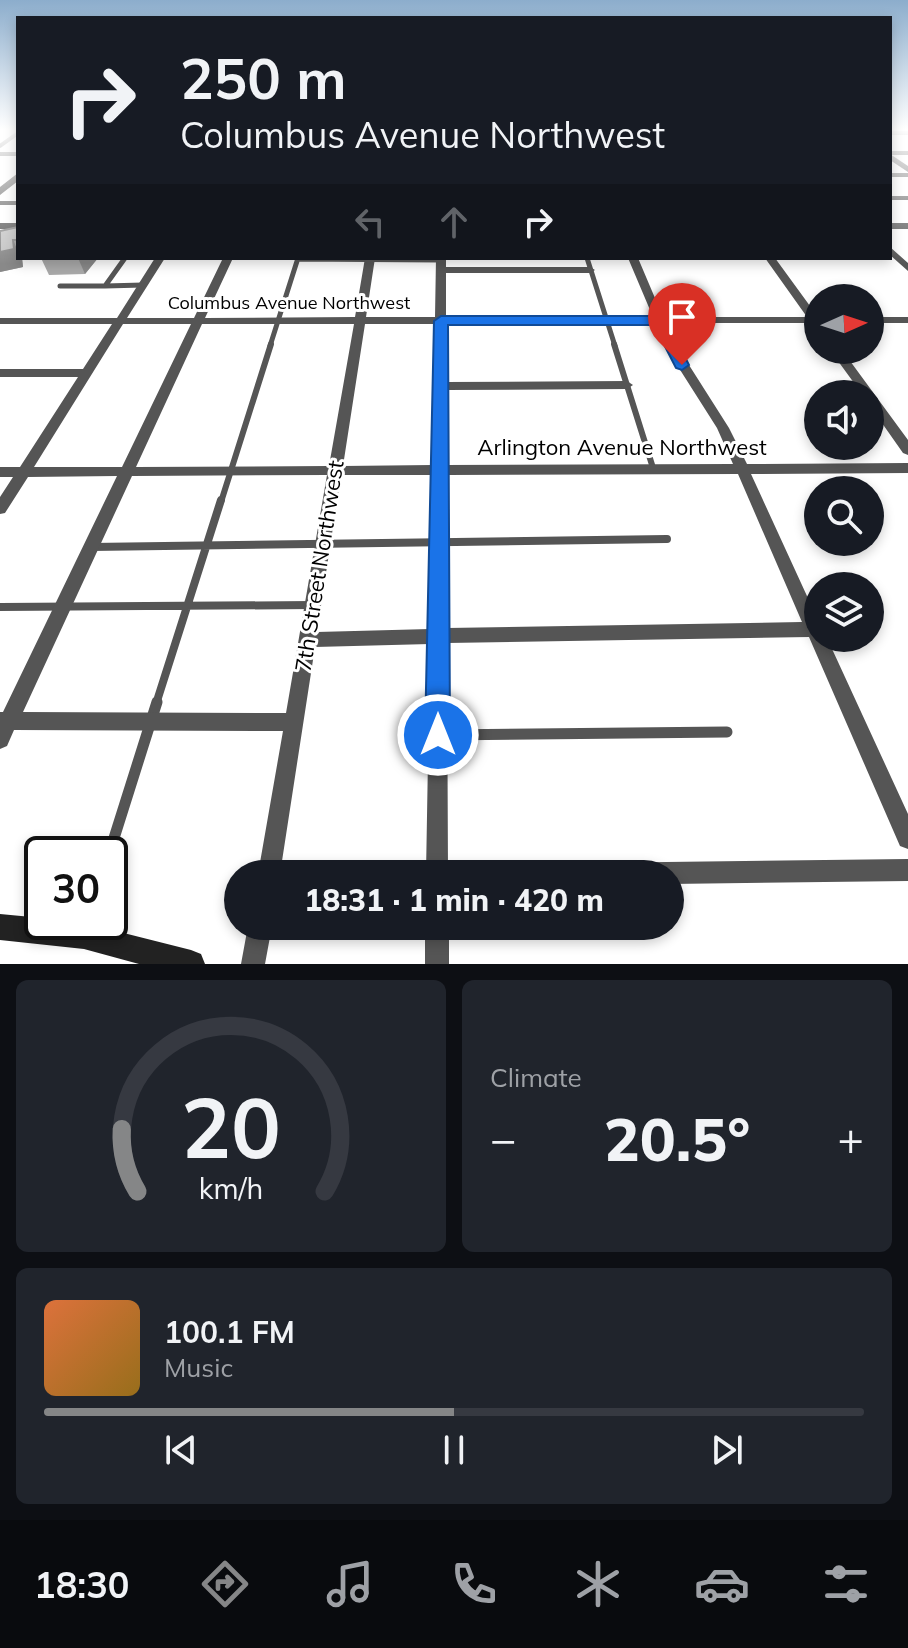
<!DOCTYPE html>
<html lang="en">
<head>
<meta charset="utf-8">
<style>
  body { margin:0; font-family:Mulish,sans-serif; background:#20242c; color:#f1f3f6; height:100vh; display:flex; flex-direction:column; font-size:30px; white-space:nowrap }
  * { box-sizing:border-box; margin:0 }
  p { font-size:26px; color:#9ea1a6 }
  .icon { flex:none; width:44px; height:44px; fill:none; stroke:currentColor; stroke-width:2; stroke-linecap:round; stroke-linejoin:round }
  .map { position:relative; height:964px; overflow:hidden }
  .panel { display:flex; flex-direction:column; gap:16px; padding:16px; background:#0d0f14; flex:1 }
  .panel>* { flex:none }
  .top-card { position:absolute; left:16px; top:16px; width:876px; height:244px; border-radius:0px; box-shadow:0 4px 12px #0003; background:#171b24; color:#f1f3f6; overflow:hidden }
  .needle { width:52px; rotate:87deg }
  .tools { position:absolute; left:804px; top:284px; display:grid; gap:16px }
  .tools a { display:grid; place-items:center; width:80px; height:80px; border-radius:50%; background:#171b24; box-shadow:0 4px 12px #0003; font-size:40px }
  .speed { position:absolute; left:24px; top:836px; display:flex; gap:16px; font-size:40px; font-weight:700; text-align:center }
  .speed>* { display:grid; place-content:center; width:104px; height:104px; border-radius:50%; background:#171b24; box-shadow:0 4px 12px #0003; line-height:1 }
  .speed .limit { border:4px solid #111; border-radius:12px; background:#fff; color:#111 }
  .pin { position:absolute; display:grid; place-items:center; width:68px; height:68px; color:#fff; margin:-82px -34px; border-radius:50% 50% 50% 0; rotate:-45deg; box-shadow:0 0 8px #0007 }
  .pin .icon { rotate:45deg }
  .me { position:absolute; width:88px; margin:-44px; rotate:0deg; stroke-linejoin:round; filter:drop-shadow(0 0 6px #0008) }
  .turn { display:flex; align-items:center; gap:28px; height:168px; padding:0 32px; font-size:36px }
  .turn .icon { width:104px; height:104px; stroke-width:2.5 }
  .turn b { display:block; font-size:56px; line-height:68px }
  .lanes { display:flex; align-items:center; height:76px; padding:0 32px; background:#0003; justify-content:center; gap:40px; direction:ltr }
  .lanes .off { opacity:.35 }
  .big { font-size:60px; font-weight:800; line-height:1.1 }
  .panel .widget { flex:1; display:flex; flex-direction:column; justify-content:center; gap:12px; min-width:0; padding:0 28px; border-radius:12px; background:#20242c }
  .panel .dial { align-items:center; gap:0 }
  .dial svg { height:208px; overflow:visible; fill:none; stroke:#363941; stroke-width:7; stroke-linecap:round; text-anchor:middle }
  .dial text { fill:#f1f3f6; stroke:none }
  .song { display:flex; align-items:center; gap:24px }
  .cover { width:96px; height:96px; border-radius:12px; background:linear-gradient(135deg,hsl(20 70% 55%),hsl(40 70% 35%)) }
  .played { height:8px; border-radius:4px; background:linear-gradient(90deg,#858687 50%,#363941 50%) }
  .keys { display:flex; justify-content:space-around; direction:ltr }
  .heat { display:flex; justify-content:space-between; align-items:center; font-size:44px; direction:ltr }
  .panel .tiles { flex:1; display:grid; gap:16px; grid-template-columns:1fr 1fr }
  .widget:last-child { grid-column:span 2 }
  .trip { position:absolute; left:224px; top:860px; width:460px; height:80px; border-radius:40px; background:#171b24; box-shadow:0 4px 12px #0003; font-weight:800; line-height:80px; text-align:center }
  .menu { display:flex; height:128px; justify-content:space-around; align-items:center; background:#090b0e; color:#9ea1a6 }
  .menu .icon { width:56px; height:56px }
  .menu .selected { color:#858687 }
  .menu b { font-size:36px; color:#f1f3f6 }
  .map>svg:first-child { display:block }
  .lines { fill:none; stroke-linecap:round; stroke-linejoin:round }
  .service-far4 { stroke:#555; stroke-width:4 }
  .service-far3 { stroke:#555; stroke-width:5 }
  .service-far2 { stroke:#555; stroke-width:6 }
  .service-far1 { stroke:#555; stroke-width:8 }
  .service { stroke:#555; stroke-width:11 }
  .minor { fill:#555; fill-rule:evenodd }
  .tertiary { fill:#555; fill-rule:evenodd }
  .secondary { fill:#222; fill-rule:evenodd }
  .wall { fill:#a9a9a9 }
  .shaded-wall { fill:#898989 }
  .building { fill:#c4c4c4; stroke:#898989; stroke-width:2 }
  .route { fill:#1a73e8; stroke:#114b97; stroke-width:2 }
  .labels { text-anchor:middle; stroke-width:6; stroke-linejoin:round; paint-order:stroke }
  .far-street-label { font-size:18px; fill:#000; stroke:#fff }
  .street-label { font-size:22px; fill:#000; stroke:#fff }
</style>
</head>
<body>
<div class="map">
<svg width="908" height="964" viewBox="0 0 908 964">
  <rect width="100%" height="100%" fill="#fff"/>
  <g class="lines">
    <path class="service-far4" d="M 890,133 L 908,133
      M 0,146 L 18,133
      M 890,175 L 908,175
      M 890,198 L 908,198
      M 0,203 L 18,203"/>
    <path class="service-far3" d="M 125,258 L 105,286 L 143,285
      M 587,258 L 615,346
      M 297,259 L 441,260
      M 60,286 L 105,286
      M 270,346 L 298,258"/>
    <path class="service-far2" d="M 614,344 L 653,468
      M 221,502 L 271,344"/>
    <path class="service-far1" d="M 91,547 L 667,539
      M 0,607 L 313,605
      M 156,704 L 221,500"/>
    <path class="service" d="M 440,735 L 727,732
      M 109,854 L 157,702"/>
    <path class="minor" d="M 890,154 L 908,166 L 908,172 L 890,160 Z
      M 0,223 L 18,223 L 18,229 L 0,229 Z
      M 890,223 L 908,223 L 908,229 L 890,229 Z
      M 890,247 L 908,263 L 908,271 L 890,255 Z
      M 155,258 L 165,258 L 127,318 L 194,318 L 223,258 L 233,258 L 205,318 L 355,317 L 365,258 L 375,258 L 366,317 L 435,317 L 436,258 L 446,258 L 446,267 L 590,267 L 595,270 L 590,273 L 446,273 L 446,317 L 653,317 L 628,258 L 638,258 L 663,317 L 807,317 L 765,258 L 775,258 L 818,317 L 818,328 L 811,323 L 666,323 L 675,343 L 729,428 L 747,464 L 908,463 L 908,473 L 751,474 L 818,620 L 818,638 L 827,638 L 908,814 L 908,849 L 900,846 L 809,637 L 447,643 L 448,874 L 426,874 L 430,644 L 315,647 L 280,874 L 258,874 L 283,731 L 14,730 L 7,746 L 0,749 L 0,712 L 3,712 L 117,476 L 28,477 L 5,513 L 0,514 L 0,497 L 13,477 L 0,477 L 0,467 L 20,467 L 78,377 L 0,377 L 0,369 L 83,369 L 112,324 L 0,324 L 0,318 L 117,318 ZM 655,323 L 663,343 L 717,428 L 733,464 L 446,465 L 446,390 L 627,389 L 633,385 L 627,381 L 446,382 L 446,324 ZM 123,324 L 191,324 L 122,467 L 34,467 ZM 202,324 L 354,324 L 329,466 L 136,467 ZM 365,324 L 435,324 L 433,465 L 343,466 ZM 738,474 L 802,622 L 447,628 L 447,475 ZM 327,475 L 286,713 L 23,712 L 132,476 ZM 341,475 L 433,475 L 430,629 L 317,632 Z
      M 870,317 L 908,317 L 908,323 L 870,323 Z
      M 830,350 L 842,350 L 908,440 L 908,455 L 903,453 L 870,406 L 870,394 L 862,394 Z
      M 908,859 L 908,881 L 670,884 L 670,874 L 577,874 L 580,866 L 588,863 Z
      M 248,926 L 272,926 L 265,964 L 241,964 Z
      M 425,926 L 449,926 L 449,964 L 425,964 Z"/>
    <path class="tertiary" d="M 890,151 L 908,151 L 908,155 L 890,155 Z
      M 0,152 L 18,152 L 18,156 L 0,156 Z
      M 18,173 L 18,181 L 0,195 L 0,187 Z"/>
    <path class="secondary" d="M 0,914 L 42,918 L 42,922 L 84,923 L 191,950 L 201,954 L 205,964 L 139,964 L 84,949 L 0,940 Z"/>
  </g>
  <path class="wall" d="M 18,227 L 18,258 L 22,258 L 23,267 L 0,272 Z
    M 41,258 L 98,258 L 85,274 L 49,275 Z"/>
  <path class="shaded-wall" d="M 13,240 L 18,251 L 18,258 L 22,258 L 23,267 L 0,272 L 0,252 Z
    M 78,258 L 98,258 L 85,274 Z"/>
  <path class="building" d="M 18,227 L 18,240 L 13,240 L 14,249 L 0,252 L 0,231 Z"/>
  <linearGradient id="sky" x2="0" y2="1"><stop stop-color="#8cadcc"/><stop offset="0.49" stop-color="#fff"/><stop offset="1" stop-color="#fff" stop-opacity="0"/></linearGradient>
  <rect width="908" height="264" fill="url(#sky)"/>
  <path class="route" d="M 441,316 L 659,316 L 666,320 L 689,365 L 682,370 L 676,368 L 654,325 L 448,325 L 450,735 L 447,744 L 438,747 L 429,744 L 425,735 L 434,321 Z"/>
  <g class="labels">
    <g class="far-street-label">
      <text x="289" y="309">Columbus Avenue Northwest</text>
    </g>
    <g class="street-label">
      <text x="622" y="455">Arlington Avenue Northwest</text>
      <text transform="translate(319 566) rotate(-81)" y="8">7th Street Northwest</text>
    </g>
  </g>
</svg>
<div class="tools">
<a><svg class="needle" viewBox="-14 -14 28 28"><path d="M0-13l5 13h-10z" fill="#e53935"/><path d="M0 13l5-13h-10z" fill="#9ea1a6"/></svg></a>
<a><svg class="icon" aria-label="sound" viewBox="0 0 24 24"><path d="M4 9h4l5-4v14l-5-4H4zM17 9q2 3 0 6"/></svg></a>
<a><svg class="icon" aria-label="search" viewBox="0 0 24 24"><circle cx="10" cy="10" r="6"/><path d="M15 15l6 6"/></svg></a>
<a><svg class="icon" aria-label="layers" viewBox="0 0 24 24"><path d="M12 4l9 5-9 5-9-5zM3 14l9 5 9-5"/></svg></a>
</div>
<div class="speed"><div class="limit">30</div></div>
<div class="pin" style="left:682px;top:365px;background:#d93025"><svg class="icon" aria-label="arrive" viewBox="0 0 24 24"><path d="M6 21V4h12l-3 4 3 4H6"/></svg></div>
<svg class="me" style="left:438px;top:735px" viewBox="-20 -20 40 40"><circle r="17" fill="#1a73e8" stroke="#fff" stroke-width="3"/><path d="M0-11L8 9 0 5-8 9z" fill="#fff"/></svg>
<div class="trip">18:31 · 1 min · 420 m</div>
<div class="top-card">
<div class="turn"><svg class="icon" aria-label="right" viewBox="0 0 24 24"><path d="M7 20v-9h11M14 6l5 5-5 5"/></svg><div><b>250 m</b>Columbus Avenue Northwest</div></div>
<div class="lanes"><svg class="icon off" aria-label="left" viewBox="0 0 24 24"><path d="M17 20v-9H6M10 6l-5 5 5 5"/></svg><svg class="icon off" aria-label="ahead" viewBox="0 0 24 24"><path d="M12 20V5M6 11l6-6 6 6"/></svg><svg class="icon" aria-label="right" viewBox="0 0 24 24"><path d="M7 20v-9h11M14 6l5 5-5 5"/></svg></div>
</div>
</div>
<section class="panel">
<div class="tiles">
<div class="widget dial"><svg viewBox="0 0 100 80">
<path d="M14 69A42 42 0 1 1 86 69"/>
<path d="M14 69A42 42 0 0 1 8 45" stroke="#858687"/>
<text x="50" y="56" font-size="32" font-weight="700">20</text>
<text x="50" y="72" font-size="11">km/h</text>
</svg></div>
<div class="widget"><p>Climate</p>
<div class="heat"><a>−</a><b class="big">20.5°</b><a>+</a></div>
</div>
<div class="widget">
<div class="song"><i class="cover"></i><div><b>100.1 FM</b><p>Music</p></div></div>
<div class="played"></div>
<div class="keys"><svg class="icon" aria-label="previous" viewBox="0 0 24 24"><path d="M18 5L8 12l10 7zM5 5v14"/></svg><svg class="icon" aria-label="pause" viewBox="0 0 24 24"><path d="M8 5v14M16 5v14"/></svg><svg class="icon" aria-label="next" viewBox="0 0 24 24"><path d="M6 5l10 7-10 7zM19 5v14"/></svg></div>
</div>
</div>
</section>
<nav class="menu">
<b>18:30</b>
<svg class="icon selected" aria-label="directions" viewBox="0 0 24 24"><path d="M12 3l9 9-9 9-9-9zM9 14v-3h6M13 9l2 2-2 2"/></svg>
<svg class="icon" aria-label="music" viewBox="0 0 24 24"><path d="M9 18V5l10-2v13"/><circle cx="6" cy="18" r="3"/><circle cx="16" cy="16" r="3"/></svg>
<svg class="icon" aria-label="phone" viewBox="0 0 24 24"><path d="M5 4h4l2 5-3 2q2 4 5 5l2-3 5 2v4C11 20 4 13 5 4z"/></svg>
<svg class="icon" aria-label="climate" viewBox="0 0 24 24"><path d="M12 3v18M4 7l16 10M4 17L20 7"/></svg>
<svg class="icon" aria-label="car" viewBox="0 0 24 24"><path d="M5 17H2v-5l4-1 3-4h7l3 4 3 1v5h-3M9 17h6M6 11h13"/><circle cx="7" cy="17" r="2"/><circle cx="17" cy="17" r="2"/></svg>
<svg class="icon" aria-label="filters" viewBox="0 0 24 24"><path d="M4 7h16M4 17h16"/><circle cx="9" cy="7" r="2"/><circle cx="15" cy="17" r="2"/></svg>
</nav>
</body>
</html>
